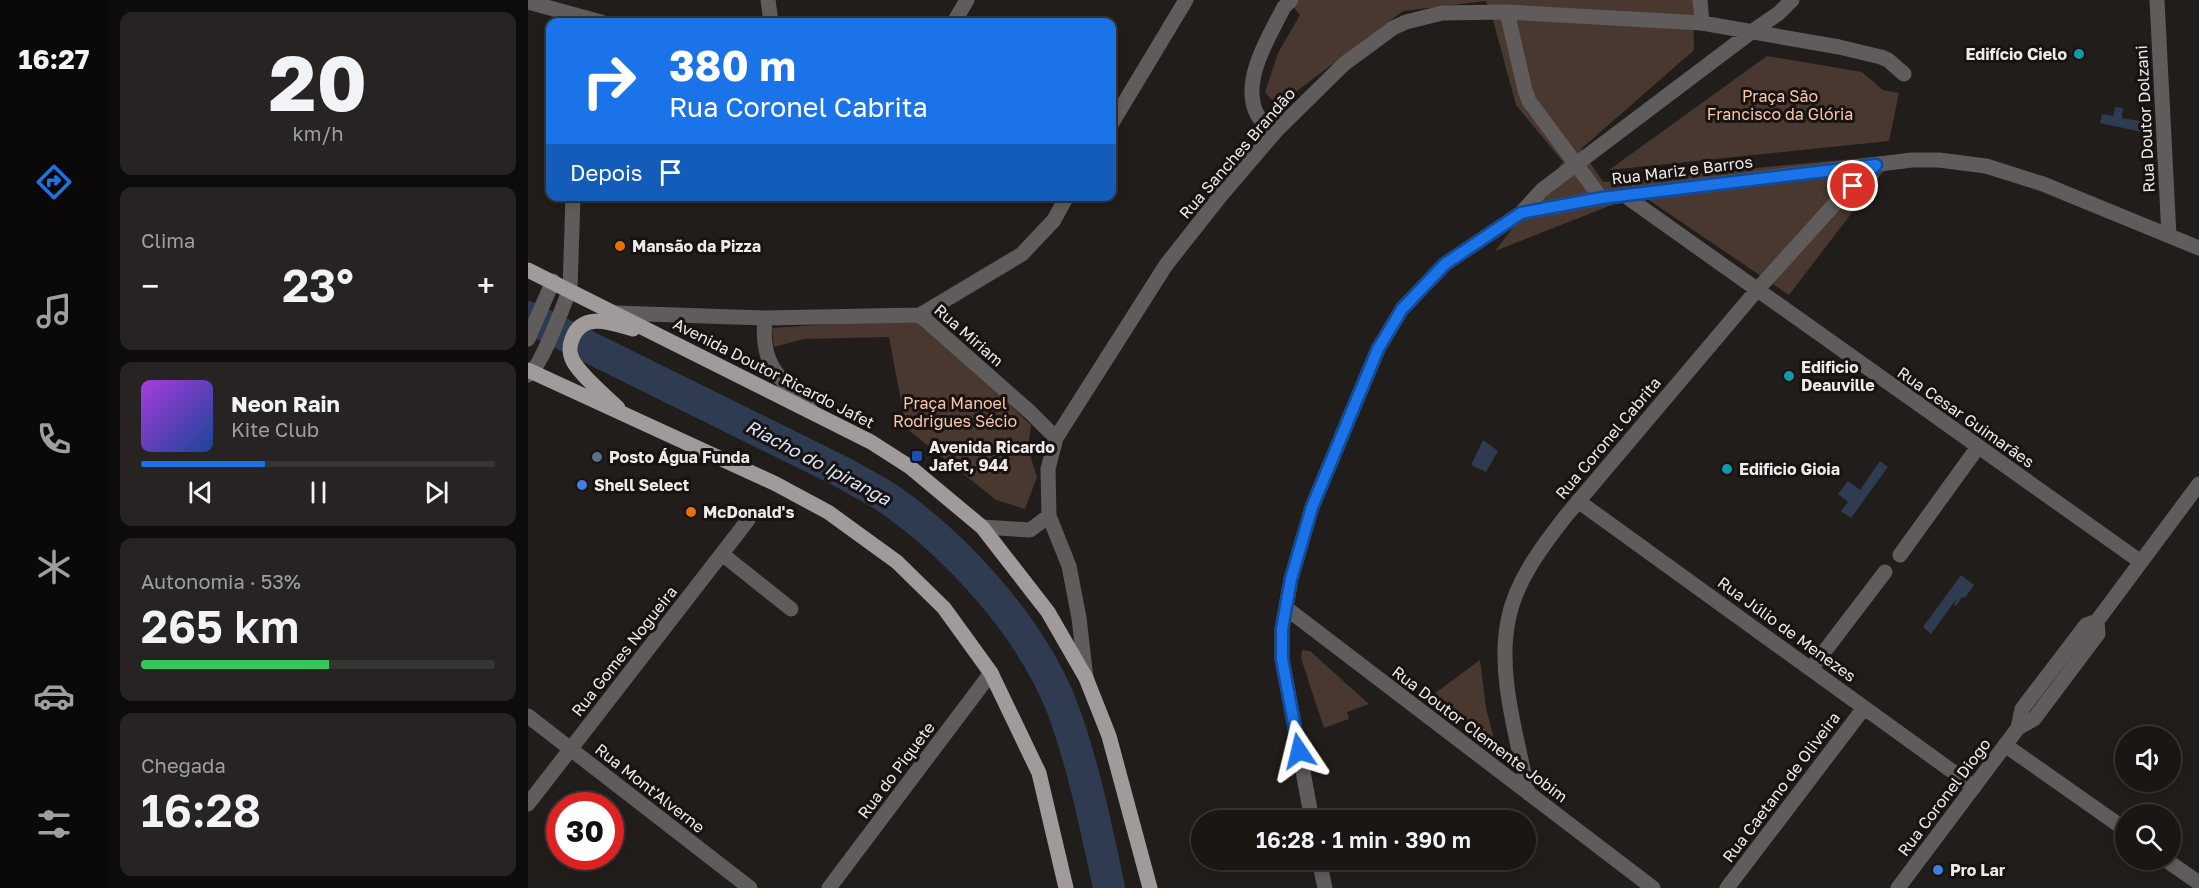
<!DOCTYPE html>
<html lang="pt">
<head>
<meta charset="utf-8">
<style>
  body { margin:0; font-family:"Golos Text",sans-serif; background:#262322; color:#f1f3f6; height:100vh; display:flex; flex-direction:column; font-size:22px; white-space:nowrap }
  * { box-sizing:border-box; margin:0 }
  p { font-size:20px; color:#9f9fa0 }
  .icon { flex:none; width:33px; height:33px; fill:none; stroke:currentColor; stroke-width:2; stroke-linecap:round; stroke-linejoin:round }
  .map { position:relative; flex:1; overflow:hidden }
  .details { display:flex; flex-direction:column; gap:12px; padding:12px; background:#0e0c0b; width:420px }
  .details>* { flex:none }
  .guide { position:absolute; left:18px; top:18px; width:570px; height:183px; border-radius:12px; box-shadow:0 3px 9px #0003,0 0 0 2px #373534; background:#1a73e8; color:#fff; overflow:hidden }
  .tools { position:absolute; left:1587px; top:726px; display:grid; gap:12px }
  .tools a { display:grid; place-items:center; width:66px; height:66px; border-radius:50%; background:#191614; box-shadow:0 3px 9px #0003,0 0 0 2px #373534; font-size:30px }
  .speed { position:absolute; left:18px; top:792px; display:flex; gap:12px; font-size:30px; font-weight:700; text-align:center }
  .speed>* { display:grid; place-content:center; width:78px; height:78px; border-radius:50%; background:#191614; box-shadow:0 3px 9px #0003,0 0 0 2px #373534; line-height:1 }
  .speed .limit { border:9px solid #d22; background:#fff; color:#111 }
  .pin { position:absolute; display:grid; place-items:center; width:51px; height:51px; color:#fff; margin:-26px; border:3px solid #fff; border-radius:50%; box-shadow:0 2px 6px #0007 }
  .me { position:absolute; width:66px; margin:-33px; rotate:350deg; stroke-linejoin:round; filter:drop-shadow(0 0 4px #0008) }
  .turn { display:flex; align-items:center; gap:21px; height:126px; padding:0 24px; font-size:27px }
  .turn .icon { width:78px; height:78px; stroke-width:2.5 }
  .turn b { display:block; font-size:42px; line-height:51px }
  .then { display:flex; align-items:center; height:57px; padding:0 24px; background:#0003; gap:12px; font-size:22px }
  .big { font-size:45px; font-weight:600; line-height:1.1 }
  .details .tile { flex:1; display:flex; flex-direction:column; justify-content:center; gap:9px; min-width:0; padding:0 21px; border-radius:12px; background:#262322 }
  .details .dial { align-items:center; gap:0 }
  .dial b { font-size:78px; line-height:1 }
  .song { display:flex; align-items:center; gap:18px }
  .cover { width:72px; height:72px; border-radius:9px; background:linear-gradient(135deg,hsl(280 70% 55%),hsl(220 70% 35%)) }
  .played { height:6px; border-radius:3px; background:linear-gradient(90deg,#1a73e8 35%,#373534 35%) }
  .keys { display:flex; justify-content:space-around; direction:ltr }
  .heat { display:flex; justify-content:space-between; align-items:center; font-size:33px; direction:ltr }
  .charge { height:9px; border-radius:4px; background:linear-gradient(90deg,#34c759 53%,#373534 0) }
  .trip { position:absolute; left:663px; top:810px; width:345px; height:60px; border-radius:30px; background:#191614; box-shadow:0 3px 9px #0003,0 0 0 2px #373534; font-weight:600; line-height:60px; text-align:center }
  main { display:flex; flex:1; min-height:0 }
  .tab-bar { display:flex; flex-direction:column; width:108px; justify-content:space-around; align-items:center; background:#0a0908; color:#9f9fa0 }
  .tab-bar .icon { width:42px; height:42px }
  .tab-bar .active { color:#1a73e8 }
  .tab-bar b { font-size:27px; color:#f1f3f6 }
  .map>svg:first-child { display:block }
  .green { fill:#49382f }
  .water { fill:#2f3b51 }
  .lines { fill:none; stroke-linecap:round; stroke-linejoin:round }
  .river { stroke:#2f3b51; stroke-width:32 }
  .minor { stroke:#5f5c5b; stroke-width:15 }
  .tertiary { stroke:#5f5c5b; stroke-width:15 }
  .primary { stroke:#a09a9a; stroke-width:15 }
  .route-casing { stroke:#114b97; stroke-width:15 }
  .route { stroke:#1a73e8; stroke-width:10 }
  .culture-dot { fill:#0f9aa8; stroke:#181311; stroke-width:2 }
  .food-dot { fill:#e8710a; stroke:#181311; stroke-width:2 }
  .transit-dot { fill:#1a4fb4; stroke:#181311; stroke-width:2 }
  .service-dot { fill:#5c6f8a; stroke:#181311; stroke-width:2 }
  .shop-dot { fill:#3f7fe0; stroke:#181311; stroke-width:2 }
  .labels { text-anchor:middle; stroke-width:6; stroke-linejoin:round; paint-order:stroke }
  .poi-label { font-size:16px; font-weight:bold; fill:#eeeae9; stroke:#181311; text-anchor:start }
  .park-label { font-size:16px; fill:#fbc7aa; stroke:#181311 }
  .street-label { font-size:16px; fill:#eeeae9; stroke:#181311 }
  .water-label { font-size:18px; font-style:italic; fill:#dae4f8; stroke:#181311 }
</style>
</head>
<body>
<main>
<nav class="tab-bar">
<b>16:27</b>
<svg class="icon active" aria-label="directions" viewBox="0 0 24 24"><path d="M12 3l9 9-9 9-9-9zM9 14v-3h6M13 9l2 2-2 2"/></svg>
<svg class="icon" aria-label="music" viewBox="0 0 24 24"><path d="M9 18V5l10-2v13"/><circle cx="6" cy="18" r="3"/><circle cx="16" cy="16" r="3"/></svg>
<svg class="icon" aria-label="phone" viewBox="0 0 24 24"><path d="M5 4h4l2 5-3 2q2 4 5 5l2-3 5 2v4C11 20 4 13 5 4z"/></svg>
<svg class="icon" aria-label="climate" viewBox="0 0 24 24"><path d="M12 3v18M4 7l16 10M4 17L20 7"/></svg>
<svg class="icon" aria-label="car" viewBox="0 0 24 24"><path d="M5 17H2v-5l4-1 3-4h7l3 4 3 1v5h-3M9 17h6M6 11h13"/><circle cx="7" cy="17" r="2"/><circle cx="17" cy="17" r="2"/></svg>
<svg class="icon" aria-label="filters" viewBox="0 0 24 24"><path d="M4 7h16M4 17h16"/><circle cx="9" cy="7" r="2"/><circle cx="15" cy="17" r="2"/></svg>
</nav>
<section class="details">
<div class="tile dial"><b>20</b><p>km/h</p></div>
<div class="tile"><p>Clima</p>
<div class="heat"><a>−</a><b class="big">23°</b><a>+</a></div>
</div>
<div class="tile">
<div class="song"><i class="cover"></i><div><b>Neon Rain</b><p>Kite Club</p></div></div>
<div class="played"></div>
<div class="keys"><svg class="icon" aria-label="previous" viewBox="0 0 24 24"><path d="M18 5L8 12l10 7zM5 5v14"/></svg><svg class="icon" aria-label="pause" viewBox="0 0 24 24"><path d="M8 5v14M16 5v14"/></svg><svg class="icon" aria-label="next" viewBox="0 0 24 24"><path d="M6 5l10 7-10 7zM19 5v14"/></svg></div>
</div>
<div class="tile"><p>Autonomia · 53%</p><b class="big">265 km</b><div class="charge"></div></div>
<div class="tile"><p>Chegada</p><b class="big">16:28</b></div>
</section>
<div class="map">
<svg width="1671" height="888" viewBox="0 0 1671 888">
  <rect width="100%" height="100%" fill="#211d1a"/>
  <path class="green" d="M 771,0 L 1165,0 L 1166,50 L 1053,149 L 1075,182 L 1368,155 L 1261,295 L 1112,194 L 967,251 L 1035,162 L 988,105 L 965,20 L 958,1 L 875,11 L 749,106 L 737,92 L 750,53 L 772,15 L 764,5 Z
    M 1239,56 L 1334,72 L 1355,90 L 1371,93 L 1361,141 L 1081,170 Z
    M 391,318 L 503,425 L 500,449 L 509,477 L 497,509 L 468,500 L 378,428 L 361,337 L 276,339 L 246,347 L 244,328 Z
    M 774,650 L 782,651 L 841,704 L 819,712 L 821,719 L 796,728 L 773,658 Z
    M 952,660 L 958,708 L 967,743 L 906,694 Z"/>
  <path class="water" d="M 1587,107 L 1595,108 L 1594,118 L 1616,122 L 1614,132 L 1572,123 L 1574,114 L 1585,116 Z
    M 955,440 L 970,451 L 958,472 L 943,465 Z
    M 1352,461 L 1360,467 L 1323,518 L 1313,511 L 1320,502 L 1310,494 L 1320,481 L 1332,490 Z
    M 1433,575 L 1446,585 L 1437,598 L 1434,597 L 1428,606 L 1426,604 L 1429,598 L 1403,634 L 1395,627 Z"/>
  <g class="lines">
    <path class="river" d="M 0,317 L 318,474 C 332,483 348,490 361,499 C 431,548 503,628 534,707 C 556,766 568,827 581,888"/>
    <path class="minor" d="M 240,0 L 243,22
      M 1172,0 L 1174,23
      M 1629,0 L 1641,236
      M 0,2 L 73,22
      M 979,12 L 997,90 L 1001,101 L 1073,198
      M 426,22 L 439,0
      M 584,123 L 658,0
      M 748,131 C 743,127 734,122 730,116 C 711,83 741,37 756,7 L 763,0
      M 1096,195 L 1613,562
      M 993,213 L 1014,190 L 1222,33 L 1251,13 L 1264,0
      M 42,289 L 45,196
      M 88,313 L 237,318 L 392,315 L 502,412 L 528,438
      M 392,315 L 494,254 L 526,220 L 539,196
      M 237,318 C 232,366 251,377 282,409
      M 1050,501 L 1446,787
      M 454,527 L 502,530 L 521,516
      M 194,554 L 263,609
      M 1372,555 L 1450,447
      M 758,608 L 1125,888
      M 1283,669 L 1357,572
      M 558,678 L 551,618 L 541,566 L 521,516 L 520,469 L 528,438 L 638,265 L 694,194 L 748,131 L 816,64 L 865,28 L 878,22 L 914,13 L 979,12 L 1174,23 L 1311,47 L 1353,57 L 1360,60 L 1376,74
      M 0,716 L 222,888
      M 1477,745 L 1598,830
      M 1000,793 C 990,739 969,676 980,621 C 987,582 1013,548 1037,517 L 1229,290 L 1313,197 L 1348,165
      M 0,804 L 220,520
      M 784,820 L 754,659 L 754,629 L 763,579 L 784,507 L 850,349 L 874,309 L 917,264 L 993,213 L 1073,198 L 1384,160 L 1411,160 L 1458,166 L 1515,184 L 1671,248
      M 791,860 L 797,888
      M 1638,860 L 1671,883
      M 301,888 L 463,673
      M 1199,888 L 1336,708"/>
    <path class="tertiary" d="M 0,339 L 25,281
      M 0,375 C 13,368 35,306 42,289
      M 1490,728 L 1494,709 L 1558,625 L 1569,621 L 1671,484
      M 1370,888 L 1490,728 L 1506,719 L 1566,639 L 1570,634 L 1569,621"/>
    <path class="primary" d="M 0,270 L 343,442 L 382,467 L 454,527 L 520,612 L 558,678 L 581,736 L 622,888
      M 0,370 L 248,484 L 300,512 L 369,562 L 416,608 L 463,673 L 511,773 L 538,888
      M 90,408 C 77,395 54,377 45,361 C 41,353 41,347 44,339 C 54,311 84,323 105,329"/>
  </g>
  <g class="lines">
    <g class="route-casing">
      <path id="route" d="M 771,751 L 754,659 L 754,629 L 763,579 L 784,507 L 850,349 L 874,309 L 917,264 L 993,213 L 1073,198 L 1348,165 L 1325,186"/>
    </g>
    <use href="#route" class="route"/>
  </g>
  <g class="culture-dot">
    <circle cx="1551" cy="54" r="6"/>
    <circle cx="1261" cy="376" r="6"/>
    <circle cx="1199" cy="469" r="6"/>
  </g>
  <g class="food-dot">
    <circle cx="92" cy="246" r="6"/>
    <circle cx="163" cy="512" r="6"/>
  </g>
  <rect class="transit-dot" x="383" y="450" width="12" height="12" rx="3"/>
  <circle class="service-dot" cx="69" cy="457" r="6"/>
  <g class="shop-dot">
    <circle cx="54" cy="485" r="6"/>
    <circle cx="1410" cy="870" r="6"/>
  </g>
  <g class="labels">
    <g class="poi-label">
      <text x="1539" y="60" text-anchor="end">Edifício Cielo</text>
      <text x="104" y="252">Mansão da Pizza</text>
      <text x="1273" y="373">Edificio<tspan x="1273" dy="18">Deauville</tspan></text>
      <text x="401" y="453">Avenida Ricardo<tspan x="401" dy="18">Jafet, 944</tspan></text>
      <text x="81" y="463">Posto Água Funda</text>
      <text x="1211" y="475">Edificio Gioia</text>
      <text x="66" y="491">Shell Select</text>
      <text x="175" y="518">McDonald's</text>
      <text x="1422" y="876">Pro Lar</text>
    </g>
    <g class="park-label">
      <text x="1252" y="102">Praça São<tspan x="1252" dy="18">Francisco da Glória</tspan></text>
      <text x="427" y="409">Praça Manoel<tspan x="427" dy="18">Rodrigues Sécio</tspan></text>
    </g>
    <g class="street-label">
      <text transform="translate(1617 119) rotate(-93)" y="6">Rua Doutor Dolzani</text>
      <text transform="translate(709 153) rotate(-49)" y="6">Rua Sanches Brandão</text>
      <text transform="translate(1154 170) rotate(-7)" y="6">Rua Mariz e Barros</text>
      <text transform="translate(441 335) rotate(41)" y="6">Rua Miriam</text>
      <text transform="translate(246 373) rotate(27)" y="6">Avenida Doutor Ricardo Jafet</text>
      <text transform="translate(1438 417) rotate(35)" y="6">Rua Cesar Guimarães</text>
      <text transform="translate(1080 438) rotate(-50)" y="6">Rua Coronel Cabrita</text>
      <text transform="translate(1259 629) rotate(36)" y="6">Rua Júlio de Menezes</text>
      <text transform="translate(96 651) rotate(-52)" y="6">Rua Gomes Nogueira</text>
      <text transform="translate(952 734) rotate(37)" y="6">Rua Doutor Clemente Jobim</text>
      <text transform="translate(368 770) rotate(-53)" y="6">Rua do Piquete</text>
      <text transform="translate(1253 787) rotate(-53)" y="6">Rua Caetano de Oliveira</text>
      <text transform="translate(122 788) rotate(38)" y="6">Rua Mont'Alverne</text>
      <text transform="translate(1416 797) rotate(-53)" y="6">Rua Coronel Diogo</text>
    </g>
    <g class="water-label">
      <text transform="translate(290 463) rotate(28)" y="6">Riacho do Ipiranga</text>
    </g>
  </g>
</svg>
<div class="tools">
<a><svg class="icon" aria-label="sound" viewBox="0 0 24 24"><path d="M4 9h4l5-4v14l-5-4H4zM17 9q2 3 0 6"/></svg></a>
<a><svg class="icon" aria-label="search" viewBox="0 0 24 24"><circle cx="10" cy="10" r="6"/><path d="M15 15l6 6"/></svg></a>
</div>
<div class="speed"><div class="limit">30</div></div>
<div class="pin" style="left:1325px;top:186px;background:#d93025"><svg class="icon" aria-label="arrive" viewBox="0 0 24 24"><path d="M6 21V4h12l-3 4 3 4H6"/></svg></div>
<svg class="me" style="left:771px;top:751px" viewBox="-20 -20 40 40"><path d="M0-17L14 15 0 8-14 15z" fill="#1a73e8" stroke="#fff" stroke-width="4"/></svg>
<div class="trip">16:28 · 1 min · 390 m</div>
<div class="guide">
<div class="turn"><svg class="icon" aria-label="right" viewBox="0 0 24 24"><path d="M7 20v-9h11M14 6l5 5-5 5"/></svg><div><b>380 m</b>Rua Coronel Cabrita</div></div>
<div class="then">Depois<svg class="icon" aria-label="arrive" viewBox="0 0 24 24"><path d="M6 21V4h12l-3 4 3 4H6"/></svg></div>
</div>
</div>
</main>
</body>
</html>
